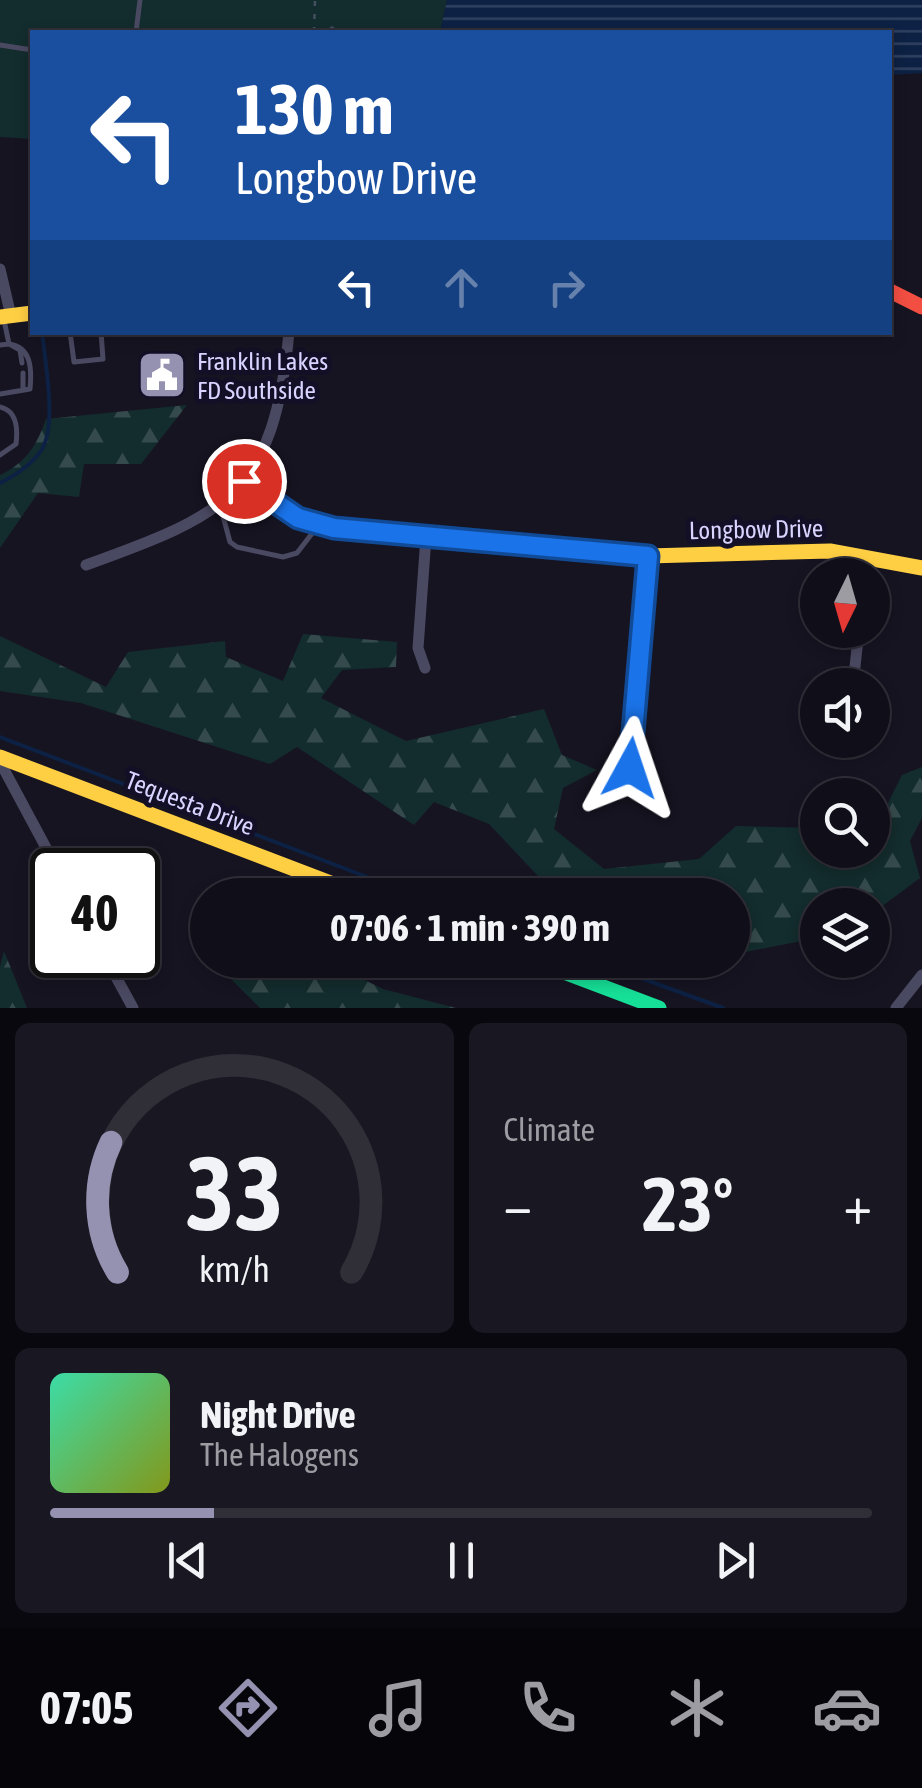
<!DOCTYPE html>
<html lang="en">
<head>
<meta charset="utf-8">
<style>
  body { margin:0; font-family:"Asap Condensed",sans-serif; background:#191822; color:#f1f3f6; height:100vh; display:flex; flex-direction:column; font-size:38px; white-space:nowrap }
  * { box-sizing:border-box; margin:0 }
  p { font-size:32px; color:#9c9ca2 }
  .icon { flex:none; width:55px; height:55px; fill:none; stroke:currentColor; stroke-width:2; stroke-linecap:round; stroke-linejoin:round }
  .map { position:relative; height:1008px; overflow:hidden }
  .panel { display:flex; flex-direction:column; gap:15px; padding:15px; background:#09080e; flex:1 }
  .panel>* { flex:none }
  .banner { position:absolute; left:30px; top:30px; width:862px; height:305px; border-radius:0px; box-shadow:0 5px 15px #0003,0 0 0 2px #302f38; background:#1a4fa0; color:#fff; overflow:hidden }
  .needle { width:65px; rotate:185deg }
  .tools { position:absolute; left:800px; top:558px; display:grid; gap:20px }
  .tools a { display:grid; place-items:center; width:90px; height:90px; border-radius:50%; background:#100f19; box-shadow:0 5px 15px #0003,0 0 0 2px #302f38; font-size:50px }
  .speed { position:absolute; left:30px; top:848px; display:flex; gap:20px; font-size:50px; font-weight:700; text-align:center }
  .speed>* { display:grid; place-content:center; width:130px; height:130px; border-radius:50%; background:#100f19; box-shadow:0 5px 15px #0003,0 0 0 2px #302f38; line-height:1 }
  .speed .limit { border:5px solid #111; border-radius:15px; background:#fff; color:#111 }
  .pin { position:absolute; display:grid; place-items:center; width:85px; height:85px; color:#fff; margin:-42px; border:5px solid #fff; border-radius:50%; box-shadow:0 2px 10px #0007 }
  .me { position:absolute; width:110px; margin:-55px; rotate:5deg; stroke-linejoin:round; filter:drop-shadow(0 0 8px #0008) }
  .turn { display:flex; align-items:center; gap:35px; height:210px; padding:0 40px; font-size:45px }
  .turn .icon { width:130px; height:130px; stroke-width:2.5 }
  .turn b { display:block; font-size:70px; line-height:85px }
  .lanes { display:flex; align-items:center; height:95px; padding:0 40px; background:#0003; justify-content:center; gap:50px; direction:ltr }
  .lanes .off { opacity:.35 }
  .big { font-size:75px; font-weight:700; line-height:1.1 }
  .panel .tile { flex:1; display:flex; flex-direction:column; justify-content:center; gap:15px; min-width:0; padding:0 35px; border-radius:15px; background:#191822 }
  .panel .dial { align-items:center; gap:0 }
  .dial svg { height:260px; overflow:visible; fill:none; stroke:#302f38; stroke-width:7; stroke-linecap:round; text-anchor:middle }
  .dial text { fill:#f1f3f6; stroke:none }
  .song { display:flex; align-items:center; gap:30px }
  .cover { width:120px; height:120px; border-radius:15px; background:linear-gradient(135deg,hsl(160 70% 55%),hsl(70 70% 35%)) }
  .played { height:10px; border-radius:5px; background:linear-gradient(90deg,#9591b1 20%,#302f38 20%) }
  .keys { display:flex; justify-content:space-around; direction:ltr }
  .heat { display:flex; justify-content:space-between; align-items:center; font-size:55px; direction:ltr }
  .panel .tiles { flex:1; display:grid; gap:15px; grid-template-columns:1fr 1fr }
  .tile:last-child { grid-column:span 2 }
  .trip { position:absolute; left:190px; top:878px; width:560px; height:100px; border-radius:50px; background:#100f19; box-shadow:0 5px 15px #0003,0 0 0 2px #302f38; font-weight:700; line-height:100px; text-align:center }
  .tabs { display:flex; height:160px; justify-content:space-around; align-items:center; background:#06060a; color:#9c9ca2 }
  .tabs .icon { width:70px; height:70px }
  .tabs .on { color:#9591b1 }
  .tabs b { font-size:45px; color:#f1f3f6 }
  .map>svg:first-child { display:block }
  .forest { fill:url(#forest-firs) }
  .park { fill:#132c2d }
  .water { fill:url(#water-rules) }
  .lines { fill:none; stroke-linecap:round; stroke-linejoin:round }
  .stream { stroke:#0d2144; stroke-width:4 }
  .path { stroke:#44505f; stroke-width:2.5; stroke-dasharray:5 8; stroke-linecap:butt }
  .lane { stroke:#4a4962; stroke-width:5 }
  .street { stroke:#4a4962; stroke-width:11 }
  .fast { stroke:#16e098; stroke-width:15 }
  .slow { stroke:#ffcf43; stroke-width:15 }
  .jam { stroke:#f24e42; stroke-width:15 }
  .route-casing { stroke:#114b97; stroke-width:25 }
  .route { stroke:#1a73e8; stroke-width:18 }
  .labels { text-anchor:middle; stroke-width:10; stroke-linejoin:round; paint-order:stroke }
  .poi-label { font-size:25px; fill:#d9d4ff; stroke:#130f26; text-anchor:start }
  .street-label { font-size:25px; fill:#d9d4ff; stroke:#130f26 }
</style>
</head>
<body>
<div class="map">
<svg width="922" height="1008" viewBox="0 0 922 1008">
  <defs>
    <pattern id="forest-firs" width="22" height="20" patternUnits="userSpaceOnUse" patternTransform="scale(2.5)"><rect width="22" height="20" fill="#132c2d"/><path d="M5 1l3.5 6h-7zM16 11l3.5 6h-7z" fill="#354a4c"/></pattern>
    <pattern id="water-rules" width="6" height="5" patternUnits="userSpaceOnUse" patternTransform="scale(2.5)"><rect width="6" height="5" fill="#0d2144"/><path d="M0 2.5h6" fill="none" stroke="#304060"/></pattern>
  </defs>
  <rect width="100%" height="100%" fill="#161421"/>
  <path class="forest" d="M 187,405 L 141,464 L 84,464 L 79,497 L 38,493 L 0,548 L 0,475 C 26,463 37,445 46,419 Z
    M 303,634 L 397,642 L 396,667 L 342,670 L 321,698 L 406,741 L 544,709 L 562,755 L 597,770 L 563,788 L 554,829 L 604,869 L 699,859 L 736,826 L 817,828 L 818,850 L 872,850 L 873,818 L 882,815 L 902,775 L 922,767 L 922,818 L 910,841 L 920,878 L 873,913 L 872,905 L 818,905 L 817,938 L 740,953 L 733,950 L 732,895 L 556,895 L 489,824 L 434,802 L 414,825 L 297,747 L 270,764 L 81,703 L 0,691 L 0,636 L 106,687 L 128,652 L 225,641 L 226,657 L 283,681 Z
    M 4,951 L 27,1008 L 0,1008 L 0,966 Z
    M 212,960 L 324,960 L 383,989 L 456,1008 L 260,1008 Z"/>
  <path class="park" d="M 0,0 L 447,0 L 440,32 L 32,32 L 32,139 L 0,137 Z"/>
  <path class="water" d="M 447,0 L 922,0 L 922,73 L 890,75 L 890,32 L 440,32 Z"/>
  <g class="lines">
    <path class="stream" d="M 0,483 C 16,475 32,465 42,449 C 57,425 45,361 42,332
      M 0,737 L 414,895
      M 591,960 L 723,1008"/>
    <path class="path" d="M 314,32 L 315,0"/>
    <path class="lane" d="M 136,32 L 140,0
      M 328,32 L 332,29
      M 0,45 L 32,50
      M 70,332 L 74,362 L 103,359 L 101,332
      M 0,345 L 9,344 L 4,320
      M 11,345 L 20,350 L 22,363
      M 23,373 L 23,390
      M 0,394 L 30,389 C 32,368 31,347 9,344
      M 0,407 C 17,411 18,428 16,444 L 0,455
      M 220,505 L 230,542 L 237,547 L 283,557 L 297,553 L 317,527
      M 831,575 L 841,555
      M 818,599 L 818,611
      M 827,630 L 840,630"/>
    <path class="street" d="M 0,269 L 11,316
      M 86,565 C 228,514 274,493 289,332
      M 866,575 L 868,559
      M 425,668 L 418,648 L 426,537
      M 853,685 L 859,630
      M 0,762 L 58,870
      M 104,955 L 133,1008
      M 896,1008 L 922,975"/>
    <path class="fast" d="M 532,960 L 659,1008"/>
    <path class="slow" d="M 0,317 L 32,313
      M 244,481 L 298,518 L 334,528 L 648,556 L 830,551 L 922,568
      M 0,757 L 362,895"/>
    <path class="jam" d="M 890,291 L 922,307
      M 630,768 L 648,556"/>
  </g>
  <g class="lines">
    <g class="route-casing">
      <path id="route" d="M 244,481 L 298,518 L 334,528 L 648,556 L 630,768"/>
    </g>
    <use href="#route" class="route"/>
  </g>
  <defs>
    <g id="civic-square" transform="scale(2.5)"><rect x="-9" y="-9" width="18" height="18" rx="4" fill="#9591b1" stroke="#130f26"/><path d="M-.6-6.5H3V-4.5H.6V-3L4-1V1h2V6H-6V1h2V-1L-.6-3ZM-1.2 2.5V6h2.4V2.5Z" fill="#fff"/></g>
  </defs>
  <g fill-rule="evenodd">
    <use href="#civic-square" x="162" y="375"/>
  </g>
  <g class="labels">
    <g class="poi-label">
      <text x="197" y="370">Franklin Lakes<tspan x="197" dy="29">FD Southside</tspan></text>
    </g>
    <g class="street-label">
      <text transform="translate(756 529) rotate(-1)" y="9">Longbow Drive</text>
      <text transform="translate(190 803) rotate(21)" y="9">Tequesta Drive</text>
    </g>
  </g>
</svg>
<div class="tools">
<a><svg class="needle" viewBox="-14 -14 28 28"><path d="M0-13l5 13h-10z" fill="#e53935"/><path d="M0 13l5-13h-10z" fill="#9c9ca2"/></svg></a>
<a><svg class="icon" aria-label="sound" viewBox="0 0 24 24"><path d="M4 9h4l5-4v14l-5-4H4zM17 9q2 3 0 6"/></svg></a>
<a><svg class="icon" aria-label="search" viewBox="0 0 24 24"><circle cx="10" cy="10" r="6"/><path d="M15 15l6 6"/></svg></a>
<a><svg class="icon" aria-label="layers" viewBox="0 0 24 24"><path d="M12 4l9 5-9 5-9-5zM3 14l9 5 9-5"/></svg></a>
</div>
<div class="speed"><div class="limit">40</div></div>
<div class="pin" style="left:244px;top:481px;background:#d93025"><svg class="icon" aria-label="arrive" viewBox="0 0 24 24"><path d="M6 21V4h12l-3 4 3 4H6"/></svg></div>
<svg class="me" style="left:630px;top:768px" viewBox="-20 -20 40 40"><path d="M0-17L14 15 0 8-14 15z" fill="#1a73e8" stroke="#fff" stroke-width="4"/></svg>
<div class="trip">07:06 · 1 min · 390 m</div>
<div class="banner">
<div class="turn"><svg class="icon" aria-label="left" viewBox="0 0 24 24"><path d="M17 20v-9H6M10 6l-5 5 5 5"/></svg><div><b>130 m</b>Longbow Drive</div></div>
<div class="lanes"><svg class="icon" aria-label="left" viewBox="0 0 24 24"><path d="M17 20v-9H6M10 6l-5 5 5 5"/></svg><svg class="icon off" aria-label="ahead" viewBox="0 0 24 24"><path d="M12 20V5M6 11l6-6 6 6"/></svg><svg class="icon off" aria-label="right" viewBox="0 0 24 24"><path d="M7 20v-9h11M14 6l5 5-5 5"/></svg></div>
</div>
</div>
<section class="panel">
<div class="tiles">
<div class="tile dial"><svg viewBox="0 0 100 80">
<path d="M14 69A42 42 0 1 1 86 69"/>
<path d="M14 69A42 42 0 0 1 12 29" stroke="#9591b1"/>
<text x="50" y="56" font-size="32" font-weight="700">33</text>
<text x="50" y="72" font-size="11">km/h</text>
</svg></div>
<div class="tile"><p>Climate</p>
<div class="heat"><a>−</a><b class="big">23°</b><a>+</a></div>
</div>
<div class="tile">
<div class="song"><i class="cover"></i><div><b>Night Drive</b><p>The Halogens</p></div></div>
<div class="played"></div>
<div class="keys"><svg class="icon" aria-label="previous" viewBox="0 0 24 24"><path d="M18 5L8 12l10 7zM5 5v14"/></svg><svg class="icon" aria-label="pause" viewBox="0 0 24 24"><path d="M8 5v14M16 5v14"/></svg><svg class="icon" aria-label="next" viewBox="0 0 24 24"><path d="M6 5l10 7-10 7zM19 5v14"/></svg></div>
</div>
</div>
</section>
<nav class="tabs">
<b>07:05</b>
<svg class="icon on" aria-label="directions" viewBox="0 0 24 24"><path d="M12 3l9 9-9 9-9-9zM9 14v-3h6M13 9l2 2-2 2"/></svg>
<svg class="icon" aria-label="music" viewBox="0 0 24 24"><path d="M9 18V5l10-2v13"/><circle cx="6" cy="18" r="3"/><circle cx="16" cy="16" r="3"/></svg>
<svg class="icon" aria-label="phone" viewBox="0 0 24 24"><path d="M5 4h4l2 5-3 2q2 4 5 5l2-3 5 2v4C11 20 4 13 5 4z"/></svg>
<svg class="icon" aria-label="climate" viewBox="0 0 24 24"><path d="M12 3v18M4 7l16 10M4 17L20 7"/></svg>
<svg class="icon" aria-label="car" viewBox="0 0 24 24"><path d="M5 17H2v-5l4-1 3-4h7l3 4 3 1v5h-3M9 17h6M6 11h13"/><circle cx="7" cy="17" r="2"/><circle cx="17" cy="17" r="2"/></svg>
</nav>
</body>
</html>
